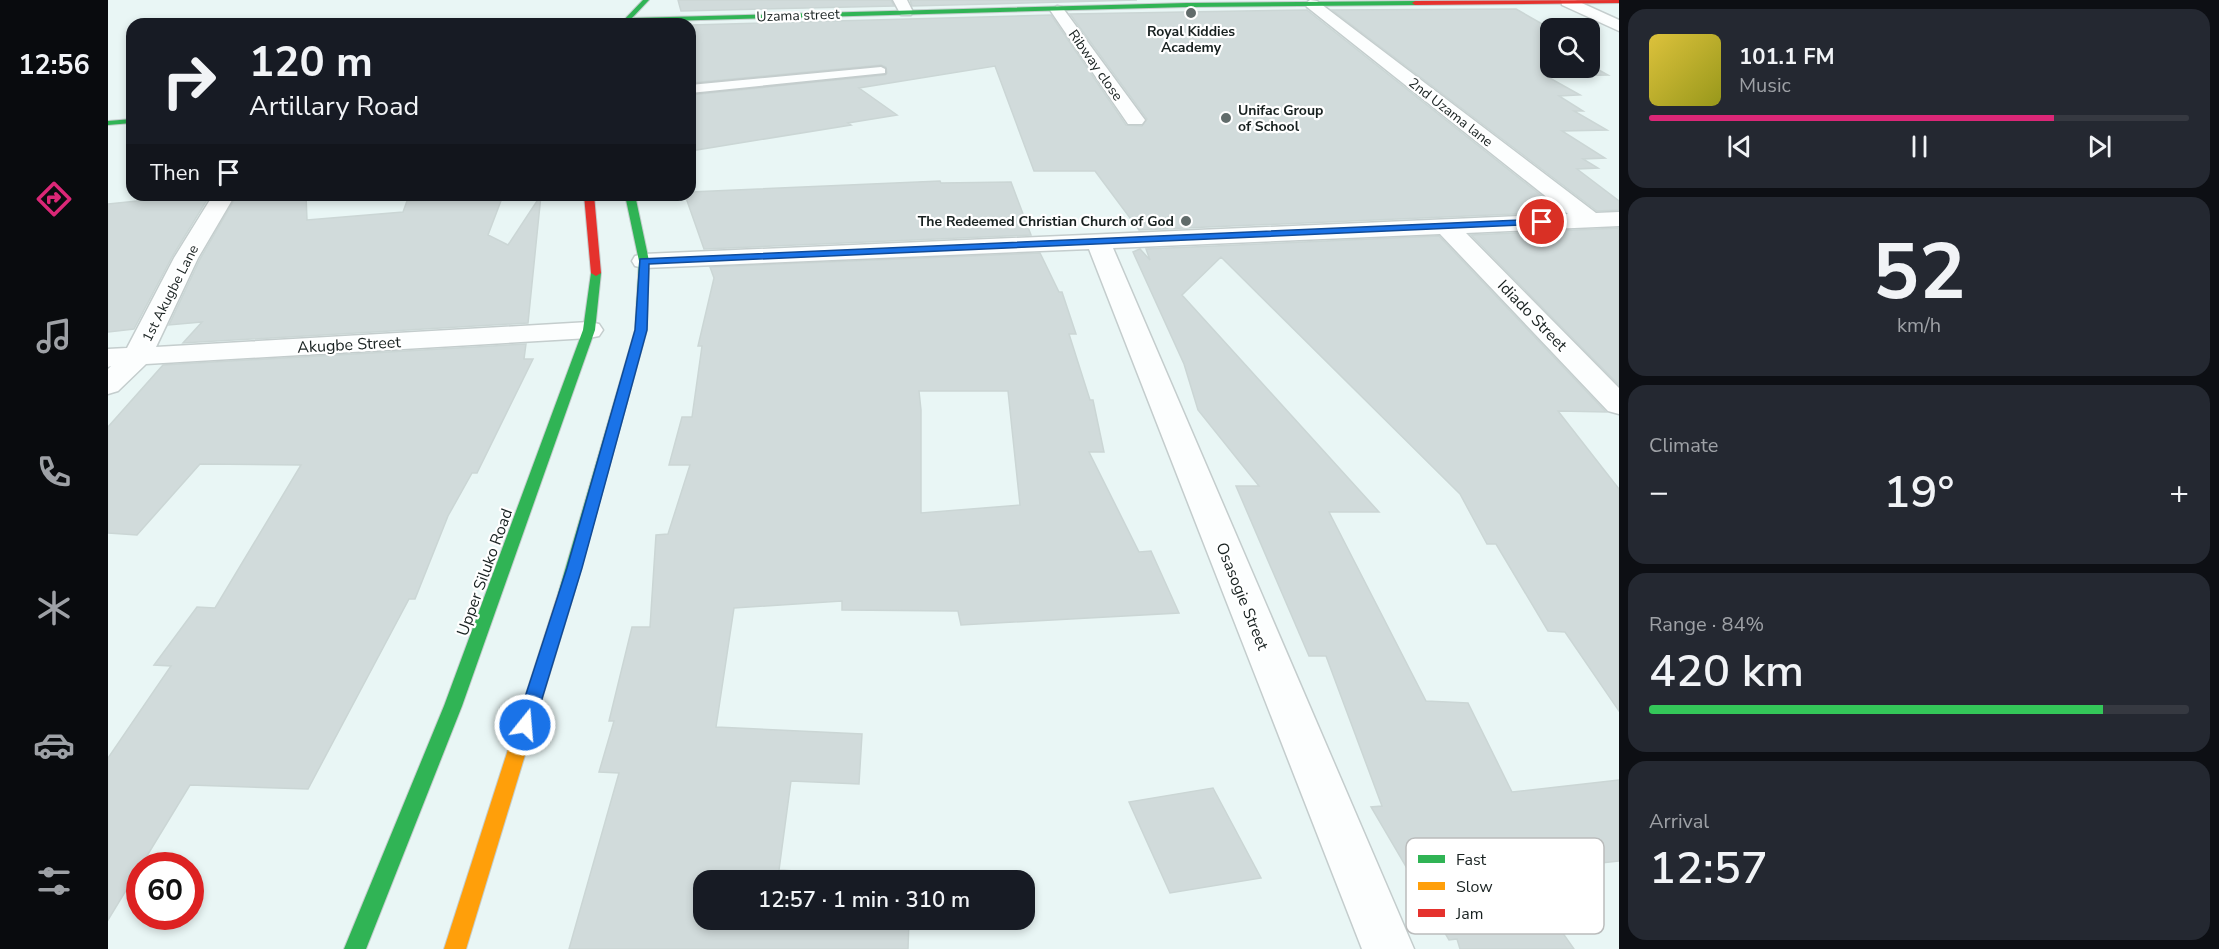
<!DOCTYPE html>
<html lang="en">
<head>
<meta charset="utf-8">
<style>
  body { margin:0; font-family:"Nunito Sans",sans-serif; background:#242831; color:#f1f3f6; height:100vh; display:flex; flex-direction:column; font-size:22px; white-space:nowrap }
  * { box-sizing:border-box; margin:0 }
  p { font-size:20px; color:#9ea1a6 }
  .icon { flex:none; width:33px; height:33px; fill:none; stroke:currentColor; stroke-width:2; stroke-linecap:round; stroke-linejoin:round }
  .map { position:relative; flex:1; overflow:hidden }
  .drawer { display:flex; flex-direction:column; gap:9px; padding:9px; background:#0d0f14; width:600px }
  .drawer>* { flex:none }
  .guide { position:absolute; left:18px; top:18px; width:570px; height:183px; border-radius:18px; box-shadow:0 3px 9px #0003; background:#171b24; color:#f1f3f6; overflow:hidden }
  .buttons { position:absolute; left:1432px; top:18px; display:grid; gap:12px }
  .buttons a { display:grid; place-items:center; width:60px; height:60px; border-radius:12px; background:#171b24; box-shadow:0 3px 9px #0003; font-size:30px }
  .speed { position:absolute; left:18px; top:852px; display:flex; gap:12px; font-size:30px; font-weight:700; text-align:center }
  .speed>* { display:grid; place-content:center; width:78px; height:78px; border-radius:50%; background:#171b24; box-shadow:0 3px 9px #0003; line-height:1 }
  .speed .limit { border:9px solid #d22; background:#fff; color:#111 }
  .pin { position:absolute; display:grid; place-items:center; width:51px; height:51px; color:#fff; margin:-26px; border:3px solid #fff; border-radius:50%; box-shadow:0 2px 6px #0007 }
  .me { position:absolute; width:66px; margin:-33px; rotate:17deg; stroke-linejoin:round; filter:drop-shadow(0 0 4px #0008) }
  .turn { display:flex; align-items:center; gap:21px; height:126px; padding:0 24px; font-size:27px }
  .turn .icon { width:78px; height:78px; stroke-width:2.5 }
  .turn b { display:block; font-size:42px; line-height:51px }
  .then { display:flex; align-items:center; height:57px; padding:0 24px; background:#0003; gap:12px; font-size:22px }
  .big { font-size:45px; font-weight:600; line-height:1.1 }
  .drawer .card { flex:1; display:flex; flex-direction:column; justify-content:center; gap:9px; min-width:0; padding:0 21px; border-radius:18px; background:#242831 }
  .drawer .dial { align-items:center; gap:0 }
  .dial b { font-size:78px; line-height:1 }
  .song { display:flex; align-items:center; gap:18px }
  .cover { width:72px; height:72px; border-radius:9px; background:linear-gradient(135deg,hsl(50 70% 55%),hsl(60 70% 35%)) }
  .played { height:6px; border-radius:3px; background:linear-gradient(90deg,#db2777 75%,#363941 75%) }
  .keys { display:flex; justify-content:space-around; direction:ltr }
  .heat { display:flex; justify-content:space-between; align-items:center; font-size:33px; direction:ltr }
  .charge { height:9px; border-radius:4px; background:linear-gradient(90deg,#34c759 84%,#363941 0) }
  .trip { position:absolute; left:585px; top:870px; width:342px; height:60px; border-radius:18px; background:#171b24; box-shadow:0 3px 9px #0003; font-weight:600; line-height:60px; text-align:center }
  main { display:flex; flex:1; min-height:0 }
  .tabs { display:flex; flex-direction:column; width:108px; justify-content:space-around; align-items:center; background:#090b0e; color:#9ea1a6 }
  .tabs .icon { width:42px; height:42px }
  .tabs .selected { color:#db2777 }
  .tabs b { font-size:27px; color:#f1f3f6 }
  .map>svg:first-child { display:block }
  .building { fill:#d1dbdb; stroke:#cbd6d5; stroke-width:1.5; fill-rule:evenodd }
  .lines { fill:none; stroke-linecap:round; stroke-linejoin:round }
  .lane-casing { stroke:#c4cdcd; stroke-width:4 }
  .street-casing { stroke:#c4cdcd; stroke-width:3 }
  .fast-casing { stroke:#c4cdcd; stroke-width:2 }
  .slow-casing { stroke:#c4cdcd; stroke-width:2 }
  .jam-casing { stroke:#c4cdcd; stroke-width:2 }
  .lane { fill:#fcfefe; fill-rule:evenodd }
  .street { fill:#fcfefe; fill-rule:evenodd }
  .fast { fill:#30b455; fill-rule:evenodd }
  .slow { fill:#ff9f0a; fill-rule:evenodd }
  .jam { fill:#e5322d; fill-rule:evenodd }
  .route { fill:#1a73e8; stroke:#114b97; stroke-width:1.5 }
  .poi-dot { fill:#616c6b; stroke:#fff; stroke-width:2 }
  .labels { text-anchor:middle; stroke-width:4.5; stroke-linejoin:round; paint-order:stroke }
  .far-street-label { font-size:14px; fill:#182120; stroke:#fff }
  .far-poi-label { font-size:14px; font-weight:bold; fill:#182120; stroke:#fff }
  .street-label { font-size:16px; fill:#182120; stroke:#fff }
  .key { fill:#fff; stroke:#babcbc; stroke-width:1.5 }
  .key-label { font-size:16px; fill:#182120 }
</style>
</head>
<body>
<main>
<nav class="tabs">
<b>12:56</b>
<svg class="icon selected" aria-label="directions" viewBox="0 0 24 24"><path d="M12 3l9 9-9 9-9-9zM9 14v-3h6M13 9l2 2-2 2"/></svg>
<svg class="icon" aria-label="music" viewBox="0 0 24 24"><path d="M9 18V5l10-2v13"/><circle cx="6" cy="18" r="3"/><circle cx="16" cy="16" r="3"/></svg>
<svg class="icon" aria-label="phone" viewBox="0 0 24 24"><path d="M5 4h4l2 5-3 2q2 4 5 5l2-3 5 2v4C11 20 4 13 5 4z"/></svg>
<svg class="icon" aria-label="climate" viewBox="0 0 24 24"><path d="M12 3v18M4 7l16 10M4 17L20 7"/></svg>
<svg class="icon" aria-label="car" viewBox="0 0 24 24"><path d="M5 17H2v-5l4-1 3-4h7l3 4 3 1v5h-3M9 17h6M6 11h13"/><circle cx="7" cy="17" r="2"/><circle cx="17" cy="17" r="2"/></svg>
<svg class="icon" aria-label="filters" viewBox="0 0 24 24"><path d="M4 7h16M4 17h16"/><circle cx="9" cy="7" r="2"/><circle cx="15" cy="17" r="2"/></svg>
</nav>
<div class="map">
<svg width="1511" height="949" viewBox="0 0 1511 949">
  <rect width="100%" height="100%" fill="#e9f6f5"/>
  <path class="building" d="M 570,0 L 783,0 L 786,6 L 573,11 Z
    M 802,0 L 1029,0 L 804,6 Z
    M 1408,9 L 1443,29 L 1443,68 L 1482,68 L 1482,65 L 1500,75 L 1438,76 L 1472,95 L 1451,96 L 1475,111 L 1466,111 L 1499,130 L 1454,131 L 1497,158 L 1475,159 L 1490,168 L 1469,169 L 1511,201 L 1511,210 L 1489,211 L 1224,10 Z
    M 1199,10 L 1454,212 L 1031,230 L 987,171 L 926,171 L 887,66 L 751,88 L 789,115 L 740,123 L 743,125 L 582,151 L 582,95 L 777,75 L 779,73 L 778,67 L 773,65 L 582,83 L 582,25 L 943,15 L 1018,125 L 1034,126 L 1039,119 L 962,14 Z
    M 832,181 L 833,183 L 903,182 L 923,235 L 596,249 L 577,195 L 582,195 L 582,192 Z
    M 87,195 L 102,195 L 64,257 L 26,329 L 0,332 L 0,204 Z
    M 129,195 L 198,195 L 199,220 L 295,212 L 299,201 L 394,198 L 380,235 L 400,245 L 433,195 L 420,323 L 75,343 L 94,322 L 61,325 L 92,259 Z
    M 1511,228 L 1511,385 L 1363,235 Z
    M 1331,236 L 1498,412 L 1450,411 L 1511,489 L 1511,711 L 1457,632 L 1440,631 L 1388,544 L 1379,544 L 1352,494 L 1113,257 L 1074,295 L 1271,512 L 1221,512 L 1318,701 L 1360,703 L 1404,792 L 1511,780 L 1511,861 L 1412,872 L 1466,949 L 1352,949 L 1349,939 L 1341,940 L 1263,807 L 1274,806 L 1218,656 L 1201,656 L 1128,486 L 1151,486 L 1090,410 L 1076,364 L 1025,252 L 1032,249 L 1042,260 L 1038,249 Z
    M 932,253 L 951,292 L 954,292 L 968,334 L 961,334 L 982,400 L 985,400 L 996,452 L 981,452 L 1031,552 L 1043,551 L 1071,613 L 853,625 L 850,611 L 734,610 L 734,601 L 626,608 L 608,727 L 754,734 L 751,784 L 683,781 L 671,870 L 803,878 L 802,880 L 596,880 L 596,920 L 801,920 L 800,949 L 461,949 L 511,773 L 491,772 L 506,721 L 501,721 L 524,627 L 542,627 L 548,535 L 560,534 L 582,465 L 561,465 L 574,417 L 584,417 L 594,346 L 590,346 L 606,278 L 602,267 ZM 811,391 L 900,391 L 912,505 L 813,513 L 813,410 Z
    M 418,344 L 416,359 L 425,359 L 369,473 L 364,473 L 340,516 L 307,599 L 301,599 L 200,789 L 82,785 L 0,920 L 0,758 L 63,666 L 46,665 L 89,607 L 107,608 L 193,465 L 92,464 L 29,535 L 0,533 L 0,427 L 55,365 Z
    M 1105,788 L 1153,878 L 1062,893 L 1021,802 Z"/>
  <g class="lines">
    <g class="lane-casing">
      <path id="lane" d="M 773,67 L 777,69 L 777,73 L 582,93 L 582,85 Z"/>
    </g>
    <g class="street-casing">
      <path id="street" d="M 785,0 L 799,0 L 805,12 L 803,15 L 793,15 Z
        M 1202,0 L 1209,1 L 1488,213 L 1511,212 L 1511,226 L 1358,233 L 1511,388 L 1511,414 L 1500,411 L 1332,234 L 1005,248 L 1306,949 L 1254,949 L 981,249 L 536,268 L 527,266 L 524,261 L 527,256 L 536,254 L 1460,214 L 1199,7 L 1197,4 Z
        M 1453,0 L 1467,0 L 1511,20 L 1511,31 L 1454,5 Z
        M 949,6 L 954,7 L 1034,116 L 1037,120 L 1034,124 L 1020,124 L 942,10 Z
        M 105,195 L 127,195 L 90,258 L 48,347 L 481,322 L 491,324 L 495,330 L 491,336 L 481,338 L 38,364 L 10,391 L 0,394 L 0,369 L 3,366 L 0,367 L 0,349 L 19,348 L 66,258 Z"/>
    </g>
    <g class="fast-casing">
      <path id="fast" d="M 535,0 L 541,0 L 524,18 L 1079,3 L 1307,1 L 1310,3 L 1307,5 L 1079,7 L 521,22 L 512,24 Z
        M 24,119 L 24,123 L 0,125 L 0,121 Z
        M 517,195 L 527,195 L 541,261 L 539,330 L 466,594 L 463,598 L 453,598 L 450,594 L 527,330 L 531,261 Z
        M 488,270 L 493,273 L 487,330 L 354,706 L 258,949 L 236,949 L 336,706 L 475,330 L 483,273 Z"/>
    </g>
    <g class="slow-casing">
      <path id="slow" d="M 458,589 L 463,590 L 466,594 L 358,949 L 336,949 L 450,594 L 453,590 Z"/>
    </g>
    <g class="jam-casing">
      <path id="jam" d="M 1511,0 L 1511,3 L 1307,5 L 1304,3 L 1307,1 Z
        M 476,195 L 486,195 L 493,273 L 488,276 L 483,273 Z"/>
    </g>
    <use href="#lane" class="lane"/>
    <use href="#street" class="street"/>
    <use href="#fast" class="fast"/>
    <use href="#slow" class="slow"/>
    <use href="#jam" class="jam"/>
  </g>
  <path class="route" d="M 1434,219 L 1439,222 L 1437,224 L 541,264 L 539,330 L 474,568 L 426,725 L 424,730 L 417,732 L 411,730 L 408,725 L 459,568 L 527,330 L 532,259 Z"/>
  <g class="poi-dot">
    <circle cx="1083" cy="13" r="6"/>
    <circle cx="1118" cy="118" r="6"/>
    <circle cx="1078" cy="221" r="6"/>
  </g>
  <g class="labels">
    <g class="far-street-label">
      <text transform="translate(690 15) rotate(-2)" y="5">Uzama street</text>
      <text transform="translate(988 65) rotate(55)" y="5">Ribway close</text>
      <text transform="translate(1343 112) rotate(38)" y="5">2nd Uzama lane</text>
      <text transform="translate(62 293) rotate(-63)" y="5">1st Akugbe Lane</text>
    </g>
    <g class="far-poi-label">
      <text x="1083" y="36">Royal Kiddies<tspan x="1083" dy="16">Academy</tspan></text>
      <text x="1130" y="115" text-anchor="start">Unifac Group<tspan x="1130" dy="16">of School</tspan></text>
      <text x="1066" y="226" text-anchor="end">The Redeemed Christian Church of God</text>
    </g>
    <g class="street-label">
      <text transform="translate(1425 315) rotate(46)" y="6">Idiado Street</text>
      <text transform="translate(241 344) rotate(-3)" y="6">Akugbe Street</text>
      <text transform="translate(376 572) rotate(-70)" y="6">Upper Siluko Road</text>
      <text transform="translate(1135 596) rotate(68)" y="6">Osasogie Street</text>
    </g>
  </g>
  <rect x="1298" y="838" width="198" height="96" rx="9" class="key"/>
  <rect x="1310" y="855" width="27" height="8" fill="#30b455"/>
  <rect x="1310" y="882" width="27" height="8" fill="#ff9f0a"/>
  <rect x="1310" y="909" width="27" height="8" fill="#e5322d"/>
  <g class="key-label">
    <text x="1348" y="865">Fast</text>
    <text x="1348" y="892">Slow</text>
    <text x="1348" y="919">Jam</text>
  </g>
</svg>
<div class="buttons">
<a><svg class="icon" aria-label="search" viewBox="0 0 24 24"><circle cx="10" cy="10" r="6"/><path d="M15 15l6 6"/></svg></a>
</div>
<div class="speed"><div class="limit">60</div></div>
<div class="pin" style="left:1434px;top:222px;background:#d93025"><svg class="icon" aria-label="arrive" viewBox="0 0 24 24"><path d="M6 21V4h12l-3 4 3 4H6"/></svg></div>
<svg class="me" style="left:417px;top:725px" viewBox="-20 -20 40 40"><circle r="17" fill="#1a73e8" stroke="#fff" stroke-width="3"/><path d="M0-11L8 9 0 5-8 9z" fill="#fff"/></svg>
<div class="trip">12:57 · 1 min · 310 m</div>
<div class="guide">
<div class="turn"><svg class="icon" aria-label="right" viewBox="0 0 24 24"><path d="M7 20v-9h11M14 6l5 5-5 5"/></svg><div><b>120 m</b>Artillary Road</div></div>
<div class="then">Then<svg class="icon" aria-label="arrive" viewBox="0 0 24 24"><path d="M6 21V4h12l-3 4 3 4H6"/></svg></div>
</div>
</div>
<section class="drawer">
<div class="card">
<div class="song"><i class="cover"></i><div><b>101.1 FM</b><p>Music</p></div></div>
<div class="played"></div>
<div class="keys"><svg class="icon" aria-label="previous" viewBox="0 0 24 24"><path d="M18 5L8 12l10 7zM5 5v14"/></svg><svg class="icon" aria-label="pause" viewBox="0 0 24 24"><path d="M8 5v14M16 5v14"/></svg><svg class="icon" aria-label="next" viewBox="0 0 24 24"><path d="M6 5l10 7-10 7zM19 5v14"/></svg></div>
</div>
<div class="card dial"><b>52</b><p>km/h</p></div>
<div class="card"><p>Climate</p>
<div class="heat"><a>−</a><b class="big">19°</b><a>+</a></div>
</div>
<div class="card"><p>Range · 84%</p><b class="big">420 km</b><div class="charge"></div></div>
<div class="card"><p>Arrival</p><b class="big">12:57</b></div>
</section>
</main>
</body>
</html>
